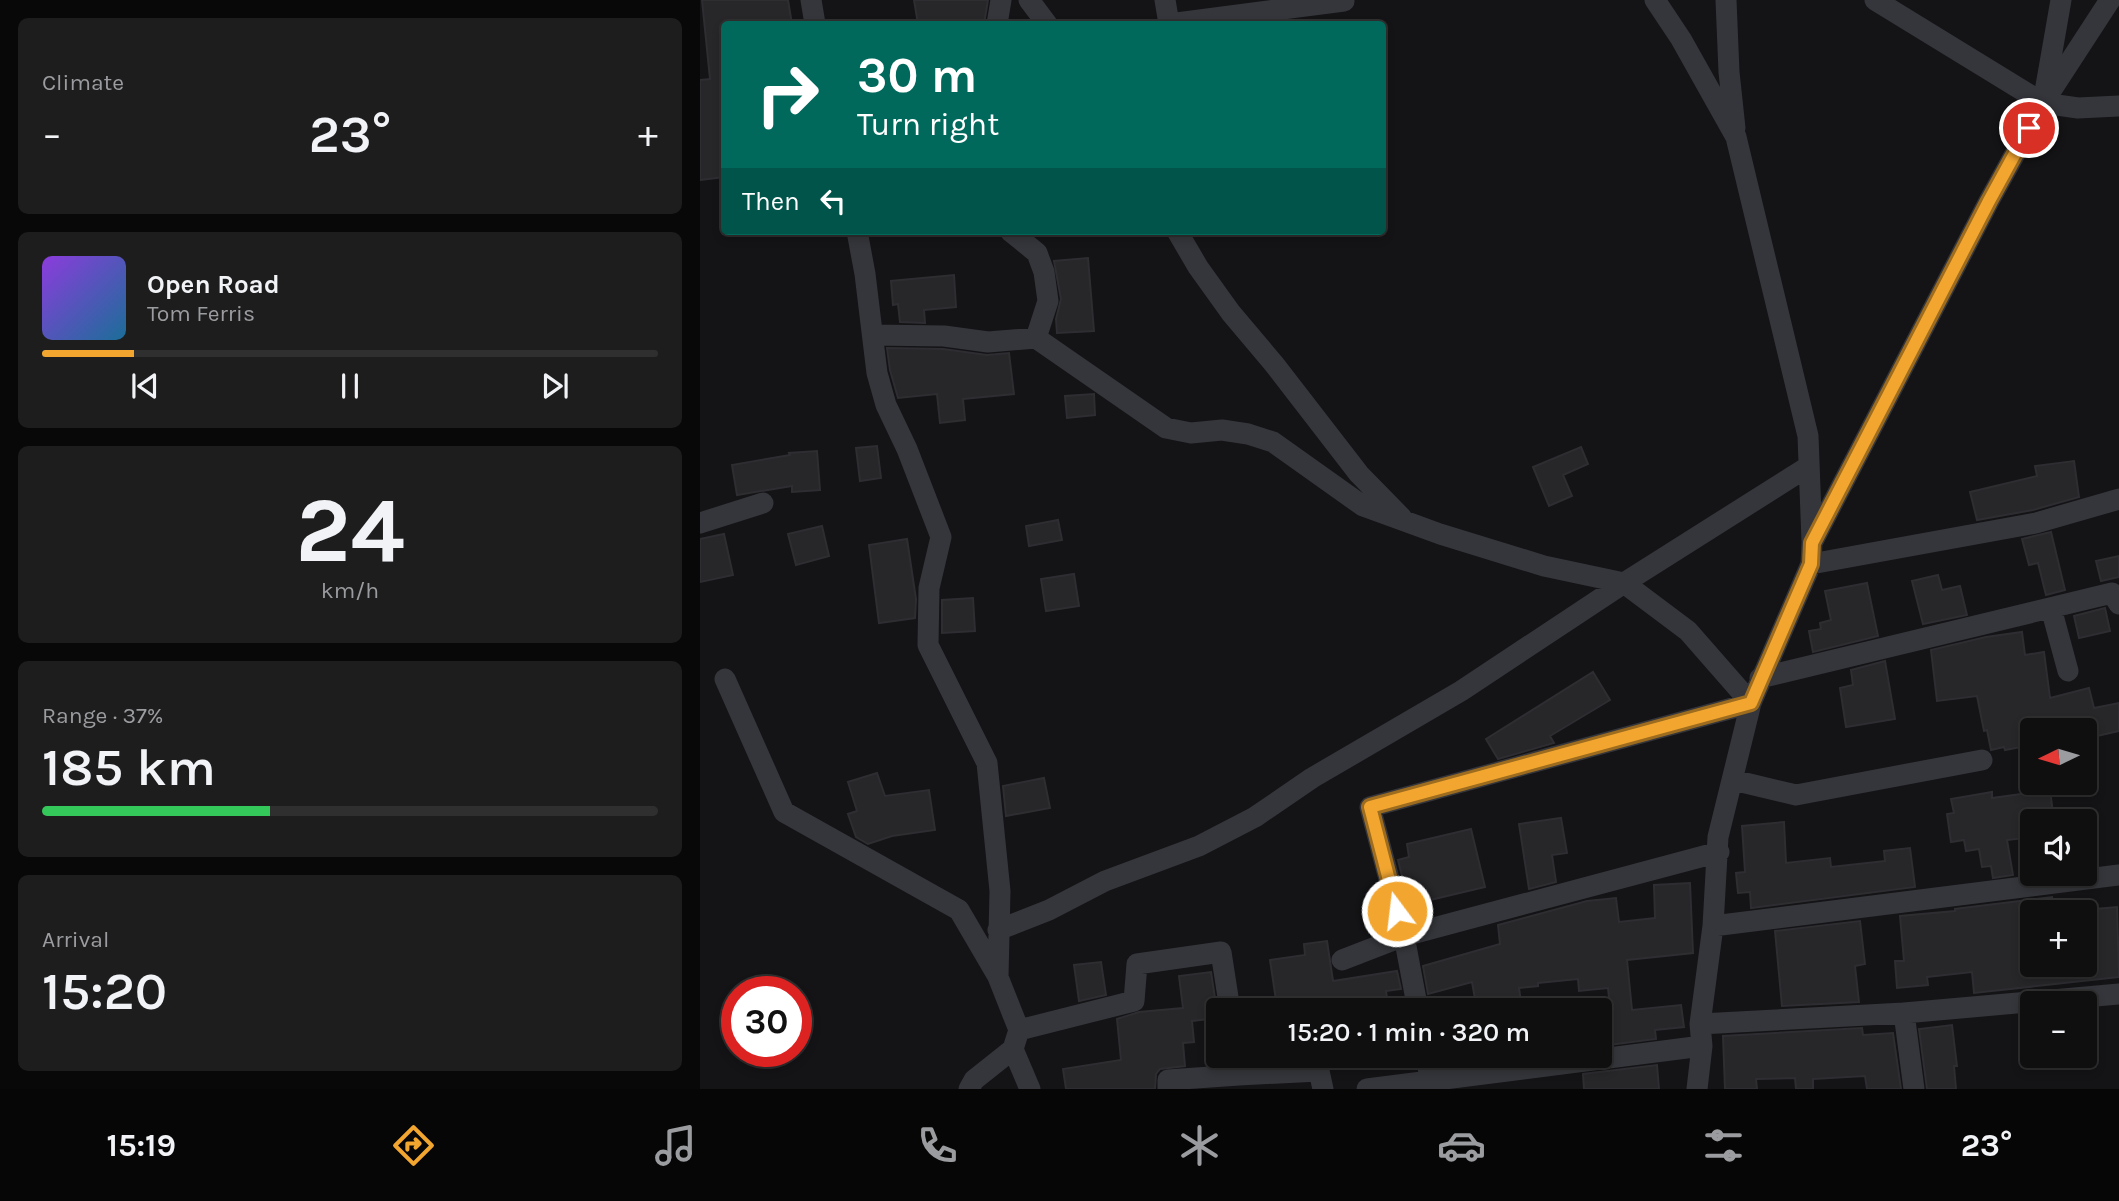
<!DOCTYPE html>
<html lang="en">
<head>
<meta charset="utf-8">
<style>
  body { margin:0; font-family:Karla,sans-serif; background:#1d1d1e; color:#f1f3f6; height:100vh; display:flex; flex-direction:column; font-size:26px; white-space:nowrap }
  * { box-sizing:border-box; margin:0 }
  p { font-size:23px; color:#9b9c9f }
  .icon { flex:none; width:38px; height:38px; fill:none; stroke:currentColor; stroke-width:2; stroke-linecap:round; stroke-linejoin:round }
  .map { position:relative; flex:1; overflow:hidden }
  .sheet { display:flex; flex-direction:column; gap:18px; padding:18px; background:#080809; width:700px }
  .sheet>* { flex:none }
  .guide { position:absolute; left:21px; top:21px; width:665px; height:214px; border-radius:7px; box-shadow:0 4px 10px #0003,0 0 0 2px #2f2f30; background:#00695c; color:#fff; overflow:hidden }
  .needle { width:46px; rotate:265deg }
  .tools { position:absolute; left:1320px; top:718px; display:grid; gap:14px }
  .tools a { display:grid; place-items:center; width:77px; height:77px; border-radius:7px; background:#0f0f10; box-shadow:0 4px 10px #0003,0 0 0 2px #2f2f30; font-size:35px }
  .speed { position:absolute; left:21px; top:976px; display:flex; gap:14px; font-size:35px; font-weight:700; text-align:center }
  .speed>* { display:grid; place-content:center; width:91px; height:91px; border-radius:50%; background:#0f0f10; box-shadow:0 4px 10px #0003,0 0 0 2px #2f2f30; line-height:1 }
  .speed .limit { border:10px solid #d22; background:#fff; color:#111 }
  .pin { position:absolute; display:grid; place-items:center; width:60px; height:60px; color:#fff; margin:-30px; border:4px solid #fff; border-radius:50%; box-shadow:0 2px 7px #0007 }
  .me { position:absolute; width:77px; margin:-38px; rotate:345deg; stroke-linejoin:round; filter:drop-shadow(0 0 5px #0008) }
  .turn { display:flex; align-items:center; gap:24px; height:147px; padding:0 21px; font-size:32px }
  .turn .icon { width:91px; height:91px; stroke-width:2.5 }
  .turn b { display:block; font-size:49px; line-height:60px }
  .then { display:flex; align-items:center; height:66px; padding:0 21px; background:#0003; gap:14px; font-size:26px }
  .big { font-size:52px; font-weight:600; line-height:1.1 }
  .sheet .widget { flex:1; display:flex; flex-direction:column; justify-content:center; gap:10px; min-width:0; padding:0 24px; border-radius:10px; background:#1d1d1e }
  .sheet .dial { align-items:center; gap:0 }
  .dial b { font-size:91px; line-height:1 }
  .song { display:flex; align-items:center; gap:21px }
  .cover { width:84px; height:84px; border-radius:10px; background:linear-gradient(135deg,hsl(270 70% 55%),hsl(200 70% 35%)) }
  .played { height:7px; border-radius:4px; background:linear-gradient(90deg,#f2a630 15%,#2f2f30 15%) }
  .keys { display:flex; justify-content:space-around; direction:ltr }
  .heat { display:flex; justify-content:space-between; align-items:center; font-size:38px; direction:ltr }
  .charge { height:10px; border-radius:5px; background:linear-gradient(90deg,#34c759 37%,#2f2f30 0) }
  .trip { position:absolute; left:506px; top:998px; width:406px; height:70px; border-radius:7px; background:#0f0f10; box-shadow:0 4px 10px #0003,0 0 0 2px #2f2f30; font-weight:600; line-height:70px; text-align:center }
  .tabs { display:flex; height:112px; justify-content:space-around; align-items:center; background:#060606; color:#9b9c9f }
  .tabs .icon { width:49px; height:49px }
  .tabs .on { color:#f2a630 }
  .tabs b { font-size:32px; color:#f1f3f6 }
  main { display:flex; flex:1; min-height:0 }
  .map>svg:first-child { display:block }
  .building { fill:#27272a; stroke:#2e2e32; stroke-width:2 }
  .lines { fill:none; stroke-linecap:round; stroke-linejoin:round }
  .street { stroke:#35363b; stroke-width:21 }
  .route-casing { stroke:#9d6c1f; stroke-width:18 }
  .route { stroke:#f2a630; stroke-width:12 }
</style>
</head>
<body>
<main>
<section class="sheet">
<div class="widget"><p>Climate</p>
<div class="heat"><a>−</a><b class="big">23°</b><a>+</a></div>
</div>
<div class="widget">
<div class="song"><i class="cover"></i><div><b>Open Road</b><p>Tom Ferris</p></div></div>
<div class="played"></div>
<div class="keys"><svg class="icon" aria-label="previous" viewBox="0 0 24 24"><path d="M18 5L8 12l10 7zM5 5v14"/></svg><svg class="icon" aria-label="pause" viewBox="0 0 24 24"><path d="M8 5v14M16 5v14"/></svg><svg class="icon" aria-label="next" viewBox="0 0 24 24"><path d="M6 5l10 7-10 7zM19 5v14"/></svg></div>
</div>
<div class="widget dial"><b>24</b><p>km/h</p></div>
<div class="widget"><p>Range · 37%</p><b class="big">185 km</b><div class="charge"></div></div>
<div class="widget"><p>Arrival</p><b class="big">15:20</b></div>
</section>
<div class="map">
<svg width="1419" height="1089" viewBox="0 0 1419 1089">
  <rect width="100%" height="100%" fill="#141416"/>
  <path class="building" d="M 2,0 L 88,0 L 92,24 L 24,24 L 24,177 L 0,180 L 0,80 L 10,79 Z
    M 214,0 L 288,0 L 284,24 L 218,24 Z
    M 388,258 L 394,331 L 357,333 L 356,319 L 361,299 L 354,261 Z
    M 254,275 L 256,307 L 224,310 L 225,323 L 200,322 L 198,304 L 193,305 L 191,281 Z
    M 187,348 L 243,349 L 287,355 L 309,353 L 314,394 L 263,399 L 265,420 L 240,423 L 237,394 L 198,398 L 190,370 Z
    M 394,394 L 395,415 L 367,418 L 365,396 Z
    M 177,446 L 181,478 L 160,481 L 156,448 Z
    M 881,447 L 888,464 L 863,475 L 872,496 L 849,506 L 833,467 Z
    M 117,451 L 120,490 L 92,492 L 92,486 L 37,495 L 32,465 L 90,455 L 89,453 Z
    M 1374,461 L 1379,497 L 1333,510 L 1277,520 L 1270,492 L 1337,476 L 1335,466 Z
    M 358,520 L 362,540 L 329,546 L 326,526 Z
    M 122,526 L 129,556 L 96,565 L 88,534 Z
    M 1351,532 L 1365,590 L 1346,595 L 1338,563 L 1329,565 L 1322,539 Z
    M 24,534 L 33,575 L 0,582 L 0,539 Z
    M 207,539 L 216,599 L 215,618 L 179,623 L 169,545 Z
    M 1419,556 L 1419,577 L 1401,581 L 1396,561 Z
    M 374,574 L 379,606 L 346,611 L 341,579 Z
    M 1238,575 L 1242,590 L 1260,586 L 1267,615 L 1223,624 L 1212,581 Z
    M 1167,583 L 1178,636 L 1113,652 L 1109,631 L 1121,629 L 1120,623 L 1131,620 L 1125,591 Z
    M 273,598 L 275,631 L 242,633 L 242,600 Z
    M 1405,608 L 1410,631 L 1379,638 L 1374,616 Z
    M 1322,632 L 1325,655 L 1344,652 L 1350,698 L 1389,688 L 1394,708 L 1419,703 L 1419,731 L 1384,739 L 1384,730 L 1323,730 L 1326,746 L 1305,750 L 1304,747 L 1291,750 L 1287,730 L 1284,731 L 1277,696 L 1237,701 L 1231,650 L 1286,637 Z
    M 1185,661 L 1195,719 L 1146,727 L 1140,688 L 1153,685 L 1151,670 Z
    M 893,672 L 910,700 L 850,736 L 854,743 L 798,759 L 786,739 Z
    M 177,773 L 185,796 L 229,790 L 235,830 L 192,836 L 168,844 L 156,837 L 148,814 L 157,811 L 148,782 Z
    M 344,778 L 350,808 L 306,816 L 303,786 Z
    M 1350,790 L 1354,821 L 1332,821 L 1332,837 L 1307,840 L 1313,875 L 1293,878 L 1291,866 L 1282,867 L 1279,849 L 1266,851 L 1264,840 L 1251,842 L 1247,814 L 1254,813 L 1251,799 L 1292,792 L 1292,798 Z
    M 861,818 L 867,853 L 852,855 L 856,882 L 829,889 L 819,824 Z
    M 1084,822 L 1086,863 L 1130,858 L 1131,867 L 1185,861 L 1184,851 L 1210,848 L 1215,887 L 1051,908 L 1050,892 L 1038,893 L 1036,873 L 1045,872 L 1042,826 Z
    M 771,829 L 785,887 L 709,905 L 698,860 L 709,857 L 707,844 Z
    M 990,883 L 993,953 L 927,960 L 932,1010 L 981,1005 L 984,1027 L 955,1030 L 956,1039 L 900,1046 L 900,1028 L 912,1027 L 908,988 L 879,991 L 878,979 L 838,983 L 838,986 L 819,988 L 822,1010 L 777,1010 L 772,982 L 728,994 L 723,966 L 800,944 L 798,925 L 887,901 L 916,898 L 919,922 L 955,918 L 954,885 Z
    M 1352,897 L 1353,912 L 1332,912 L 1332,964 L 1384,964 L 1384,910 L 1417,907 L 1419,977 L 1274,993 L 1272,972 L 1227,977 L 1228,985 L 1197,988 L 1195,961 L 1204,961 L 1200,916 L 1255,911 L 1255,909 Z
    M 1160,921 L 1165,964 L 1155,966 L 1159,1002 L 1082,1006 L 1075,931 Z
    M 627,941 L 633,981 L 697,971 L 701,989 L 686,991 L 688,1006 L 665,1010 L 644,1010 L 643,1007 L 613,1010 L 612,1002 L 577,1007 L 570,960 L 605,955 L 604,944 Z
    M 401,962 L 406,995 L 379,1001 L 374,965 Z
    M 511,972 L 518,1018 L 492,1021 L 494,1042 L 483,1043 L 485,1066 L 460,1069 L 456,1074 L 455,1089 L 366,1089 L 363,1069 L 421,1060 L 417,1019 L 439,1012 L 483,1008 L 479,976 Z
    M 1252,1025 L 1257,1066 L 1254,1066 L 1256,1089 L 1227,1089 L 1219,1029 Z
    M 1162,1028 L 1163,1035 L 1193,1033 L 1201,1089 L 1167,1089 L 1165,1076 L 1113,1079 L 1113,1089 L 1096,1089 L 1095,1078 L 1056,1079 L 1057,1089 L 1025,1089 L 1023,1036 Z
    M 957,1065 L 959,1089 L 884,1089 L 883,1074 Z"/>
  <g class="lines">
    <path class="street" d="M 111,0 L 115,24
      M 329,0 L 347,24
      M 465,0 L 469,24
      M 955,0 L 981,39 L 1036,137 L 1108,436 L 1112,541
      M 1026,0 L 1029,72 L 1035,128
      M 1175,0 L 1343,103 L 1361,0
      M 297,24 L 301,0
      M 469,24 L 644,1
      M 1343,103 L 1378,108 L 1419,106
      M 157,231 L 165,274 L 177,373 L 186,405 L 207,449 L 241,537 L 229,588 L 228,645 L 287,763 L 300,891 L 298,977 L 319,1030 L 313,1049 L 330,1089
      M 310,231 L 337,253 L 344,272 L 348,301 L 336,338
      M 477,231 L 498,267 L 531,313 L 574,364 L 659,474 L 702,518
      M 173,335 L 244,336 L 288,342 L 336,338 L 466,428 L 491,433 L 522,430 L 548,434 L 573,442 L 663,506 L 740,534 L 844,566 L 924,583 L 988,631 L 1051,703 L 670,807 L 704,936 L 642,960
      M 0,523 L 63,503
      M 1111,564 L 1336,523 L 1419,499
      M 1351,608 L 1368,671
      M 1060,678 L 1412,593 L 1419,604
      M 25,679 L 84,812 L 259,910 L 297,975
      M 1033,780 L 1096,795 L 1282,760
      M 1013,926 L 1419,875
      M 298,930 L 349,910 L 405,881 L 499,846 L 555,817 L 612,778 L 761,691 L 924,583 L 1109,466
      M 718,1010 L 704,936 L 1019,852
      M 1000,1024 L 1204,1013
      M 319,1030 L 434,1001 L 437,964 L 521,952 L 530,1010
      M 536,1055 L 539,1075 L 619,1071 L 623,1089
      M 726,1055 L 730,1079
      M 269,1089 L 274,1080 L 313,1049
      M 468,1089 L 468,1080 L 539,1075
      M 667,1089 L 1002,1046
      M 997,1089 L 1002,1046 L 1000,1024 L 1013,926 L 1018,837 L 1051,703 L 1111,564 L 1112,543 L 1289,201 L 1343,103 L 1410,0
      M 1214,1089 L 1204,1013 L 1419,994"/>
  </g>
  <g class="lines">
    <g class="route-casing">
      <path id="route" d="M 697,911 L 670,807 L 1051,703 L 1111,564 L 1112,543 L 1289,201 L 1329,128"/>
    </g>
    <use href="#route" class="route"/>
  </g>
</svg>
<div class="tools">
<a><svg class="needle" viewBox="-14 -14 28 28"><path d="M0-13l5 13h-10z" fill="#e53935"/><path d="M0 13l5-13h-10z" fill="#9b9c9f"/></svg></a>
<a><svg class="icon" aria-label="sound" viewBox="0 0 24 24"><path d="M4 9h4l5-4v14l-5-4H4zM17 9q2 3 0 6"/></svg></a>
<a>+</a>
<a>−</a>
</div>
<div class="speed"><div class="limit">30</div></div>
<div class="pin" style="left:1329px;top:128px;background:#d93025"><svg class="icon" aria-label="arrive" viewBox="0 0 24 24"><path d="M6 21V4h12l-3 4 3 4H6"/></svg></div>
<svg class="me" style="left:697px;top:911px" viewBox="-20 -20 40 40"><circle r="17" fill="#f2a630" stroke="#fff" stroke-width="3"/><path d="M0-11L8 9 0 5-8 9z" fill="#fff"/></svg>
<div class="trip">15:20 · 1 min · 320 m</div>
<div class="guide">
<div class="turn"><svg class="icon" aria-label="right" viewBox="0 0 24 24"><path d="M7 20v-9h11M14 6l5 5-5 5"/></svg><div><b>30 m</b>Turn right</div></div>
<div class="then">Then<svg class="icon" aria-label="left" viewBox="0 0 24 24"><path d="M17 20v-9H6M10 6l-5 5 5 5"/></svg></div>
</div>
</div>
</main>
<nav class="tabs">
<b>15:19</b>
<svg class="icon on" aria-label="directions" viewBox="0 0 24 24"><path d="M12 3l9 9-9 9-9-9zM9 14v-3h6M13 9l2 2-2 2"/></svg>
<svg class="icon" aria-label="music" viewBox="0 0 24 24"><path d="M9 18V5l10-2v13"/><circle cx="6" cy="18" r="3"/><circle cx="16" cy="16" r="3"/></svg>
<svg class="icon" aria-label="phone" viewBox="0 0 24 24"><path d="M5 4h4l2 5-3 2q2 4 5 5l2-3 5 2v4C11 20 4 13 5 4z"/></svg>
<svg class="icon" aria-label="climate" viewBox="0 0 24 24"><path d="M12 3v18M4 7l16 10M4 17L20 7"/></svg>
<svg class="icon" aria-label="car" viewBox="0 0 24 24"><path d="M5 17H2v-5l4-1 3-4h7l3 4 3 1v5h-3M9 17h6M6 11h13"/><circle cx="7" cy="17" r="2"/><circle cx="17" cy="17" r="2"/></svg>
<svg class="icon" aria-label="filters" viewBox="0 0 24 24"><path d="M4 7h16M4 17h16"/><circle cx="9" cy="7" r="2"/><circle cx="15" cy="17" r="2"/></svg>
<b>23°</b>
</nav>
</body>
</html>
